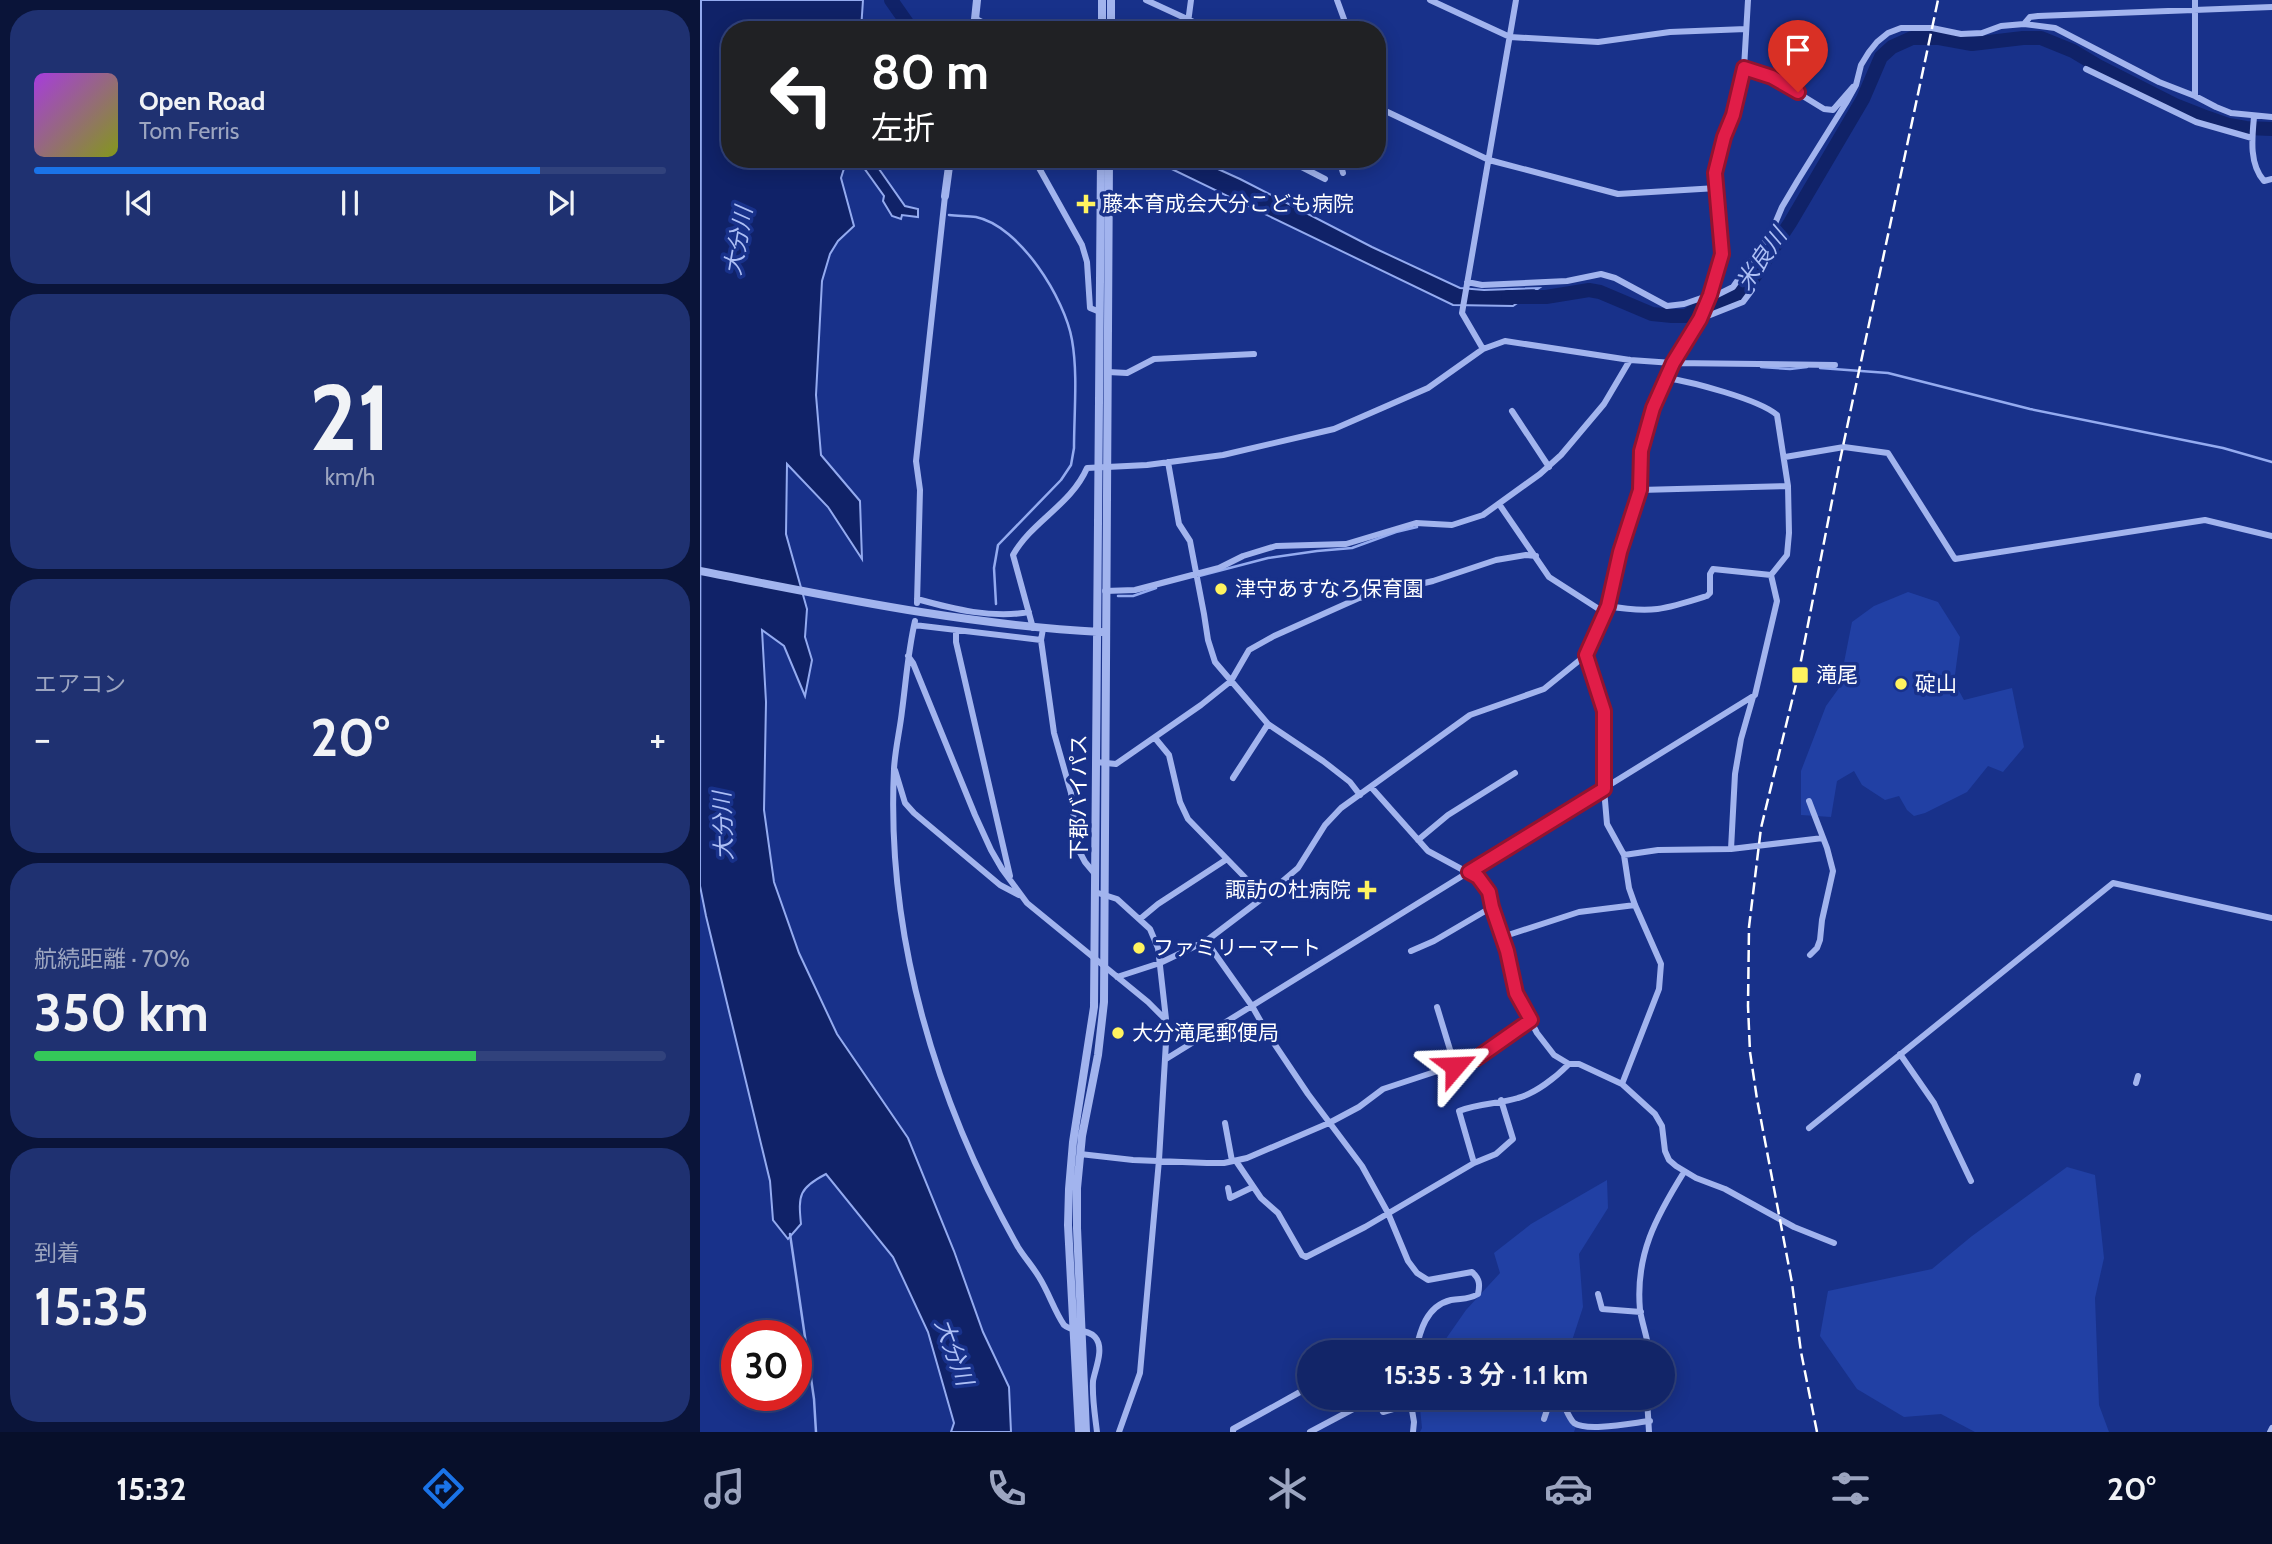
<!DOCTYPE html>
<html lang="ja">
<head>
<meta charset="utf-8">
<style>
  body { margin:0; font-family:Cabin,"Noto Sans JP",sans-serif; background:#1f3171; color:#f1f3f6; height:100vh; display:flex; flex-direction:column; font-size:26px; white-space:nowrap }
  * { box-sizing:border-box; margin:0 }
  p { font-size:23px; color:#9ca5c0 }
  .icon { flex:none; width:38px; height:38px; fill:none; stroke:currentColor; stroke-width:2; stroke-linecap:round; stroke-linejoin:round }
  .map { position:relative; flex:1; overflow:hidden }
  .panel { display:flex; flex-direction:column; gap:10px; padding:10px; background:#0a1439; width:700px }
  .panel>* { flex:none }
  .hud { position:absolute; left:21px; top:21px; width:665px; height:147px; border-radius:28px; box-shadow:0 4px 18px #0003,0 0 0 2px #31427c; background:#202124; color:#fff; overflow:hidden }
  .speed { position:absolute; left:21px; top:1320px; display:flex; gap:14px; font-size:35px; font-weight:700; text-align:center }
  .speed>* { display:grid; place-content:center; width:91px; height:91px; border-radius:50%; background:#122568; box-shadow:0 4px 18px #0003,0 0 0 2px #31427c; line-height:1 }
  .speed .limit { border:10px solid #d22; background:#fff; color:#111 }
  .pin { position:absolute; display:grid; place-items:center; width:60px; height:60px; color:#fff; margin:-72px -30px; border-radius:50% 50% 50% 0; rotate:-45deg; box-shadow:0 0 7px #0007 }
  .pin .icon { rotate:45deg }
  .me { position:absolute; width:77px; margin:-38px; rotate:64deg; stroke-linejoin:round; filter:drop-shadow(0 0 5px #0008) }
  .turn { display:flex; align-items:center; gap:24px; height:147px; padding:0 35px; font-size:32px }
  .turn .icon { width:91px; height:91px; stroke-width:2.5 }
  .turn b { display:block; font-size:49px; line-height:60px }
  .big { font-size:52px; font-weight:700; line-height:1.1 }
  .panel .card { flex:1; display:flex; flex-direction:column; justify-content:center; gap:10px; min-width:0; padding:0 24px; border-radius:28px; background:#1f3171 }
  .panel .dial { align-items:center; gap:0 }
  .dial b { font-size:91px; line-height:1 }
  .song { display:flex; align-items:center; gap:21px }
  .cover { width:84px; height:84px; border-radius:10px; background:linear-gradient(135deg,hsl(280 70% 55%),hsl(70 70% 35%)) }
  .played { height:7px; border-radius:4px; background:linear-gradient(90deg,#1a73e8 80%,#31427c 80%) }
  .keys { display:flex; justify-content:space-around; direction:ltr }
  .heat { display:flex; justify-content:space-between; align-items:center; font-size:38px; direction:ltr }
  .charge { height:10px; border-radius:5px; background:linear-gradient(90deg,#34c759 70%,#31427c 0) }
  .trip { position:absolute; left:597px; top:1340px; width:378px; height:70px; border-radius:35px; background:#122568; box-shadow:0 4px 18px #0003,0 0 0 2px #31427c; font-weight:700; line-height:70px; text-align:center }
  .tab-bar { display:flex; height:112px; justify-content:space-around; align-items:center; background:#070f2a; color:#9ca5c0 }
  .tab-bar .icon { width:49px; height:49px }
  .tab-bar .selected { color:#1a73e8 }
  .tab-bar b { font-size:32px; color:#f1f3f6 }
  main { display:flex; flex:1; min-height:0 }
  .map>svg:first-child { display:block }
  .green { fill:#2140a4 }
  .water { fill:#102268; stroke:#94abf0; stroke-width:2 }
  .lines { fill:none; stroke-linecap:round; stroke-linejoin:round }
  .stream { stroke:#94abf0; stroke-width:2.5 }
  .river { stroke:#102268; stroke-width:14 }
  .minor { stroke:#a2b4ee; stroke-width:6 }
  .tertiary { stroke:#a2b4ee; stroke-width:8 }
  .rail { stroke:#fff; stroke-width:2.5; stroke-dasharray:12 5; stroke-linecap:butt }
  .route-casing { stroke:#92132f; stroke-width:18 }
  .route { stroke:#e11d48; stroke-width:12 }
  .poi-dot { fill:#fff35f; stroke:#18318a; stroke-width:2.5 }
  .labels { text-anchor:middle; stroke-width:7; stroke-linejoin:round; paint-order:stroke }
  .poi-label { font-size:21px; fill:#fff; stroke:#18318a; text-anchor:start }
  .street-label { font-size:21px; fill:#fff; stroke:#18318a }
  .water-label { font-size:23px; font-style:italic; fill:#adbff5; stroke:#18318a }
</style>
</head>
<body>
<main>
<section class="panel">
<div class="card">
<div class="song"><i class="cover"></i><div><b>Open Road</b><p>Tom Ferris</p></div></div>
<div class="played"></div>
<div class="keys"><svg class="icon" aria-label="previous" viewBox="0 0 24 24"><path d="M18 5L8 12l10 7zM5 5v14"/></svg><svg class="icon" aria-label="pause" viewBox="0 0 24 24"><path d="M8 5v14M16 5v14"/></svg><svg class="icon" aria-label="next" viewBox="0 0 24 24"><path d="M6 5l10 7-10 7zM19 5v14"/></svg></div>
</div>
<div class="card dial"><b>21</b><p>km/h</p></div>
<div class="card"><p>エアコン</p>
<div class="heat"><a>−</a><b class="big">20°</b><a>+</a></div>
</div>
<div class="card"><p>航続距離 · 70%</p><b class="big">350 km</b><div class="charge"></div></div>
<div class="card"><p>到着</p><b class="big">15:35</b></div>
</section>
<div class="map">
<svg width="1572" height="1432" viewBox="0 0 1572 1432">
  <rect width="100%" height="100%" fill="#18318a"/>
  <path class="green" d="M 1208,592 L 1238,602 L 1260,637 L 1254,682 L 1264,700 L 1312,688 L 1324,747 L 1303,772 L 1288,766 L 1267,792 L 1225,813 L 1214,816 L 1207,810 L 1199,796 L 1185,800 L 1162,785 L 1154,771 L 1137,781 L 1131,817 L 1101,815 L 1101,771 L 1126,706 L 1139,688 L 1152,622 L 1174,606 Z
    M 1367,1167 L 1395,1175 L 1404,1258 L 1395,1298 L 1399,1405 L 1409,1432 L 1275,1432 L 1241,1414 L 1204,1417 L 1157,1389 L 1120,1336 L 1128,1291 L 1232,1269 L 1272,1236 Z
    M 907,1180 L 908,1208 L 879,1254 L 883,1307 L 868,1353 L 736,1353 L 766,1310 L 800,1273 L 794,1253 L 831,1224 Z
    M 719,1398 L 857,1398 L 857,1401 L 876,1426 L 874,1432 L 720,1432 L 722,1428 Z"/>
  <path class="water" d="M 1,0 L 163,0 L 161,30 L 30,30 L 30,159 L 147,159 L 141,178 L 154,226 L 138,241 L 130,254 L 122,281 L 116,395 L 121,455 L 160,501 L 162,559 L 128,507 L 87,464 L 86,534 L 107,609 L 105,637 L 112,660 L 105,696 L 84,646 L 62,630 L 66,702 L 64,810 L 74,882 L 99,953 L 137,1034 L 208,1138 L 254,1251 L 283,1332 L 309,1387 L 311,1432 L 251,1432 L 254,1423 L 228,1332 L 193,1257 L 126,1174 C 99,1188 98,1195 101,1224 L 88,1239 L 73,1220 L 70,1181 L 6,916 L 0,886 Z
    M 161,159 L 172,159 L 205,206 L 218,209 L 218,217 L 202,215 L 201,219 L 192,216 L 183,201 L 184,196 L 164,168 Z
    M 451,159 L 496,159 L 540,179 L 672,247 L 760,288 L 784,290 L 839,288 L 813,306 L 753,305 Z"/>
  <g class="lines">
    <path class="stream" d="M 249,215 C 258,216 267,216 276,217 C 320,226 365,299 372,340 C 378,374 374,413 374,448 L 371,465 L 361,480 L 298,545 L 294,568 L 296,604
      M 1061,367 L 1090,369 L 1107,367
      M 1120,368 L 1188,373 L 1330,409 L 1523,448 L 1572,462
      M 499,576 L 568,558 L 617,551 L 652,548 L 696,532 L 717,527
      M 418,596 L 433,596 L 456,588
      M 90,1234 L 114,1399 L 116,1432"/>
    <path class="river" d="M 191,0 L 212,30
      M 808,297 L 846,297 L 889,290 L 900,292 L 952,314 L 972,316 L 986,316 L 1002,306 L 1017,304 L 1037,296 L 1053,279 L 1090,223 L 1163,99 L 1181,57 L 1192,47 L 1212,38 L 1239,38 L 1272,44 L 1323,38 L 1341,38 L 1373,51 L 1398,66 L 1475,105 L 1503,116 L 1529,125 L 1546,128 L 1572,129"/>
    <path class="minor" d="M 446,0 L 511,30
      M 637,0 L 648,30
      M 730,0 L 810,37 L 898,42 L 970,32 L 1046,29
      M 1495,0 L 1495,96
      M 276,19 L 282,22 L 287,30
      M 1324,24 L 1330,17 L 1338,16 L 1572,7
      M 487,30 L 491,0
      M 1044,68 L 1072,77 L 1124,109 L 1133,110 L 1153,87
      M 1386,69 L 1496,122 L 1552,138
      M 677,107 L 789,160 L 918,194 L 1017,188
      M 1554,117 C 1552,138 1549,164 1564,181 L 1572,179
      M 334,159 L 382,245 L 387,262 L 390,308 L 400,312
      M 586,159 L 625,179
      M 639,159 L 643,173
      M 767,282 L 782,285 L 867,281 L 901,274 L 915,278 L 967,306 L 984,304 L 1010,295 L 1017,295 L 1033,287 L 1071,233 L 1082,207 L 1098,180 L 1146,103 L 1156,85 L 1161,65 L 1169,52 L 1177,42 L 1188,33 L 1201,28 L 1232,28 L 1261,34 L 1282,33 L 1301,26 L 1324,24 L 1355,28 L 1459,82 L 1495,96 L 1516,107 L 1531,113 L 1572,117
      M 1000,319 L 1043,302 L 1052,290
      M 783,349 L 762,313 L 816,0
      M 408,372 L 427,373 L 454,359 L 554,354
      M 812,411 L 849,467
      M 1085,457 L 1144,447 L 1188,453 L 1255,559 L 1505,520 L 1572,536
      M 468,462 L 479,524 L 490,541 L 504,614 L 508,640 L 515,662 L 568,724 L 623,761 L 650,782 L 660,795
      M 940,490 L 1088,486
      M 799,504 L 849,577 L 905,613
      M 405,591 L 435,590 L 519,568 L 543,556 L 576,546 L 646,544 L 716,523 L 752,525 L 783,515 L 840,474 L 861,455 L 904,404 L 930,360
      M 217,599 C 253,609 293,619 329,612
      M 217,603 L 220,490 L 216,461 L 245,196
      M 908,606 C 952,614 966,609 1007,596 L 1010,593 L 1010,574 L 1013,569 L 1071,575
      M 215,621 C 208,651 206,681 202,711 C 200,730 195,749 194,769 C 186,936 236,1102 318,1247 C 325,1258 333,1267 339,1277 C 349,1293 354,1310 364,1325 C 373,1333 387,1328 395,1337 C 405,1348 395,1369 393,1381 C 392,1398 395,1415 397,1432
      M 214,625 L 341,640 L 343,629
      M 333,628 L 313,555 C 332,521 371,505 387,468 L 447,465 L 523,455 L 634,429 L 728,388 L 783,349 L 805,341 L 930,360 L 973,363 L 1135,365
      M 256,630 L 256,642 L 310,876
      M 341,640 L 354,733 L 371,793 L 377,847 L 385,862 L 395,874
      M 886,655 L 904,711 L 904,789 L 907,824 L 924,855 L 929,888 L 935,905 L 961,964 L 959,989 L 922,1084
      M 208,656 L 213,663 L 275,815 L 291,850 L 302,869 L 327,903 L 448,1002 L 463,1017 L 467,1025 L 459,1160 L 440,1373 L 419,1432
      M 455,738 L 469,755 L 480,802 L 488,819 L 564,897
      M 396,762 L 416,764 L 501,705 L 531,681 L 549,650 L 574,636 L 659,598 L 733,581 L 796,560 L 826,555 L 836,556
      M 195,770 L 205,803 L 214,813 L 300,885 L 319,895
      M 533,778 L 568,724
      M 671,787 L 728,851 L 778,878 L 785,885 L 789,892 L 792,907 L 807,951 L 816,993 L 837,1033 L 854,1055 L 869,1064 L 879,1064 L 922,1084 L 955,1114 L 962,1126 L 965,1151 L 969,1160 L 976,1166 L 996,1178 L 1025,1189 L 1094,1227 L 1134,1243
      M 1109,801 L 1127,848 L 1133,871 L 1122,920 L 1120,940 L 1117,948 L 1110,955
      M 718,840 L 748,815 L 815,773
      M 1031,849 L 1035,774 L 1041,739 L 1053,697
      M 924,855 L 958,850 L 1031,849 L 1123,838
      M 395,892 L 417,899 L 450,929 L 458,948 L 466,1019
      M 440,919 L 458,904 L 527,859
      M 802,937 L 879,912 L 935,905
      M 506,941 L 552,1006 L 569,1036 L 608,1094 L 662,1166 L 688,1213 L 708,1261 L 717,1273 L 728,1280 L 772,1272 C 780,1279 780,1285 778,1294 C 768,1300 762,1298 751,1300 C 726,1306 720,1331 715,1353
      M 711,951 L 734,941 L 792,907
      M 417,977 L 460,963 L 506,941 L 564,897 L 598,868 L 625,825 L 641,808 L 770,715 L 844,689 L 886,655 L 908,606 L 920,552 L 940,490 L 941,451 L 953,408 L 973,363 L 1000,319 L 1022,254 L 1015,173 L 1044,68 L 1048,0
      M 737,1007 L 755,1066
      M 1200,1054 L 1234,1103 L 1271,1181
      M 466,1059 L 1055,695 L 1077,601 L 1071,575 L 1087,555 L 1089,533 L 1088,486 L 1077,415 C 1059,399 991,382 967,378
      M 1436,1083 L 1438,1076
      M 525,1123 L 532,1161
      M 1109,1128 L 1413,883 L 1572,918
      M 380,1154 L 433,1160 L 507,1163 L 524,1163 L 547,1158 L 629,1123 L 659,1107 L 683,1089 L 777,1058 L 831,1020
      M 536,1161 L 561,1198 L 578,1213 L 602,1255 L 606,1257 L 665,1227 L 774,1163 L 759,1111 C 779,1103 799,1104 818,1098 C 836,1093 856,1077 869,1064
      M 774,1163 L 796,1154 L 813,1139 L 801,1100
      M 528,1188 L 530,1198 L 553,1187
      M 898,1294 L 902,1309 L 941,1312
      M 949,1353 C 948,1338 942,1324 940,1310 C 935,1255 956,1217 984,1172
      M 676,1398 L 683,1412 L 710,1404
      M 710,1398 L 714,1422 L 713,1432
      M 947,1398 L 949,1432
      M 844,1419 L 848,1407 L 854,1401 L 863,1403 C 866,1409 869,1418 874,1423 C 887,1432 932,1423 950,1421
      M 533,1432 L 533,1429 L 609,1387
      M 610,1432 L 674,1398
      M 1570,1432 L 1572,1428"/>
    <path class="tertiary" d="M 274,29 L 277,0
      M 402,30 L 402,0
      M 411,30 L 411,0
      M 245,196 L 250,159
      M 0,571 C 134,597 265,625 401,632
      M 379,1432 L 368,1225 L 369,1189 L 373,1142 L 394,1007 L 401,159
      M 386,1432 L 377,1228 L 377,1188 L 382,1136 L 398,1055 L 404,1002 L 409,159"/>
    <path class="rail" d="M 1117,1432 L 1101,1352 L 1092,1283 L 1057,1099 L 1050,1052 L 1048,1006 L 1049,927 L 1061,828 L 1098,676 L 1139,465 L 1238,0"/>
  </g>
  <g class="lines">
    <g class="route-casing">
      <path id="route" d="M 755,1066 L 777,1058 L 831,1020 L 816,993 L 807,951 L 792,907 L 789,892 L 778,877 L 769,872 L 904,789 L 904,711 L 886,655 L 908,606 L 920,552 L 940,490 L 941,451 L 953,408 L 973,363 L 1000,319 L 1010,295 L 1022,254 L 1015,173 L 1024,137 L 1033,115 L 1044,68 L 1072,77 L 1098,92"/>
    </g>
    <use href="#route" class="route"/>
  </g>
  <g class="poi-dot">
    <path d="M382.5 193.5h7v7h7v7h-7v7h-7v-7h-7v-7h7z"/>
    <circle cx="521" cy="589" r="7"/>
    <rect x="1091" y="666" width="18" height="18" rx="3.5"/>
    <circle cx="1201" cy="684" r="7"/>
    <path d="M663.5 879.5h7v7h7v7h-7v7h-7v-7h-7v-7h7z"/>
    <circle cx="439" cy="948" r="7"/>
    <circle cx="418" cy="1033" r="7"/>
  </g>
  <g class="labels">
    <g class="poi-label">
      <text x="402" y="211">藤本育成会大分こども病院</text>
      <text x="535" y="596">津守あすなろ保育園</text>
      <text x="1116" y="682">滝尾</text>
      <text x="1215" y="691">碇山</text>
      <text x="651" y="897" text-anchor="end">諏訪の杜病院</text>
      <text x="453" y="955">ファミリーマート</text>
      <text x="432" y="1040">大分滝尾郵便局</text>
    </g>
    <g class="street-label">
      <text transform="translate(379 797) rotate(-90)" y="7">下郡バイパス</text>
    </g>
    <g class="water-label">
      <text transform="translate(38 241) rotate(-80)" y="8">大分川</text>
      <text transform="translate(1061 259) rotate(-55)" y="8">米良川</text>
      <text transform="translate(23 826) rotate(-92)" y="8">大分川</text>
      <text transform="translate(254 1352) rotate(70)" y="8">大分川</text>
    </g>
  </g>
</svg>
<div class="speed"><div class="limit">30</div></div>
<div class="pin" style="left:1098px;top:92px;background:#d93025"><svg class="icon" aria-label="arrive" viewBox="0 0 24 24"><path d="M6 21V4h12l-3 4 3 4H6"/></svg></div>
<svg class="me" style="left:755px;top:1066px" viewBox="-20 -20 40 40"><path d="M0-17L14 15 0 8-14 15z" fill="#e11d48" stroke="#fff" stroke-width="4"/></svg>
<div class="trip">15:35 · 3 分 · 1.1 km</div>
<div class="hud">
<div class="turn"><svg class="icon" aria-label="left" viewBox="0 0 24 24"><path d="M17 20v-9H6M10 6l-5 5 5 5"/></svg><div><b>80 m</b>左折</div></div>
</div>
</div>
</main>
<nav class="tab-bar">
<b>15:32</b>
<svg class="icon selected" aria-label="directions" viewBox="0 0 24 24"><path d="M12 3l9 9-9 9-9-9zM9 14v-3h6M13 9l2 2-2 2"/></svg>
<svg class="icon" aria-label="music" viewBox="0 0 24 24"><path d="M9 18V5l10-2v13"/><circle cx="6" cy="18" r="3"/><circle cx="16" cy="16" r="3"/></svg>
<svg class="icon" aria-label="phone" viewBox="0 0 24 24"><path d="M5 4h4l2 5-3 2q2 4 5 5l2-3 5 2v4C11 20 4 13 5 4z"/></svg>
<svg class="icon" aria-label="climate" viewBox="0 0 24 24"><path d="M12 3v18M4 7l16 10M4 17L20 7"/></svg>
<svg class="icon" aria-label="car" viewBox="0 0 24 24"><path d="M5 17H2v-5l4-1 3-4h7l3 4 3 1v5h-3M9 17h6M6 11h13"/><circle cx="7" cy="17" r="2"/><circle cx="17" cy="17" r="2"/></svg>
<svg class="icon" aria-label="filters" viewBox="0 0 24 24"><path d="M4 7h16M4 17h16"/><circle cx="9" cy="7" r="2"/><circle cx="15" cy="17" r="2"/></svg>
<b>20°</b>
</nav>
</body>
</html>
